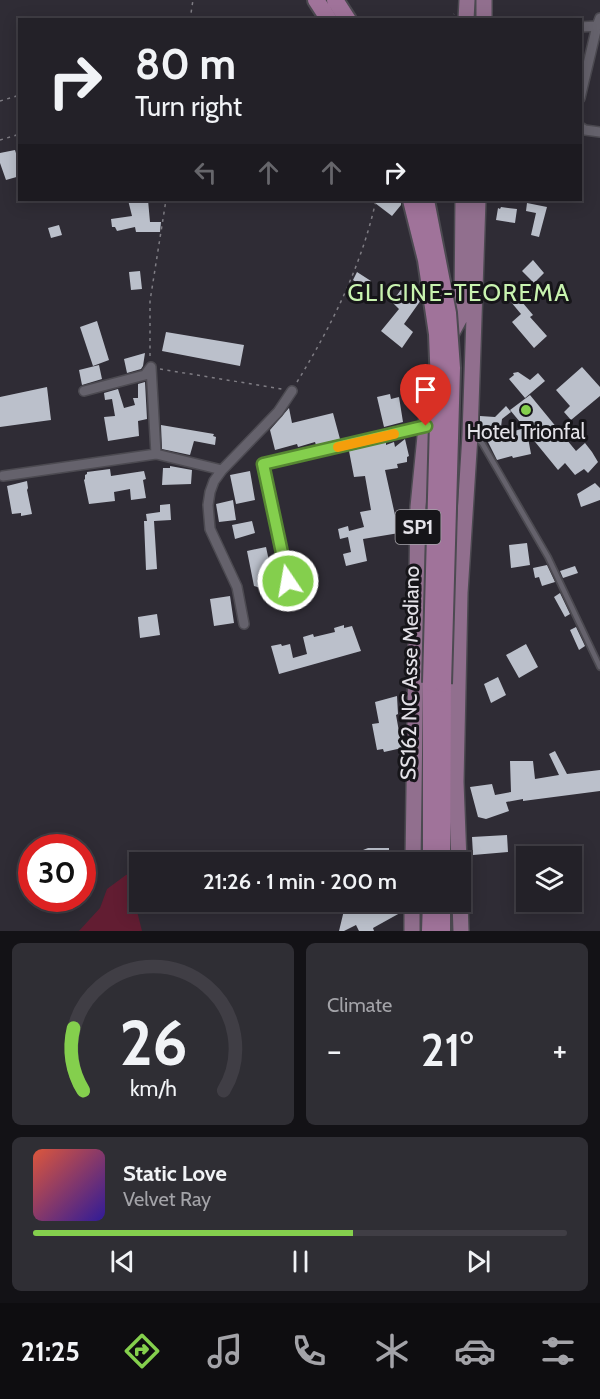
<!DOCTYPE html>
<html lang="en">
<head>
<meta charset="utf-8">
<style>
  body { margin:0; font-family:Cabin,sans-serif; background:#2f2e34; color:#f1f3f6; height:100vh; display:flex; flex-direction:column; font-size:22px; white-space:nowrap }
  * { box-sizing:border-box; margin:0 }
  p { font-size:20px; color:#a3a3a8 }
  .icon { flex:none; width:33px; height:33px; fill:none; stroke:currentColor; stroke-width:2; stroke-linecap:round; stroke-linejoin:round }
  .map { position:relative; height:931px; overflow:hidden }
  .drawer { display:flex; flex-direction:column; gap:12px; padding:12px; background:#131216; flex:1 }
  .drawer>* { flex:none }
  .guide { position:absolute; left:18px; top:18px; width:564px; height:183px; border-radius:0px; box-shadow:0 3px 15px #0003,0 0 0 2px #403e45; background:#232128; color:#f1f3f6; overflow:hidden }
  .controls { position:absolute; left:516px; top:846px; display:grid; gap:12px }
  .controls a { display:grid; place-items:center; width:66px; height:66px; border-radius:0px; background:#232128; box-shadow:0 3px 15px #0003,0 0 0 2px #403e45; font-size:30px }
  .speed { position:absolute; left:18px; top:834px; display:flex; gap:12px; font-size:30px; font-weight:700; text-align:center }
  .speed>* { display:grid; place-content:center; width:78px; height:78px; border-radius:50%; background:#232128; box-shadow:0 3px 15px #0003,0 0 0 2px #403e45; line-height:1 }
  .speed .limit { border:9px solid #d22; background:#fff; color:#111 }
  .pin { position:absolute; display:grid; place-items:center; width:51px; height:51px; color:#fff; margin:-62px -26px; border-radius:50% 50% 50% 0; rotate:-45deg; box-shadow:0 0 6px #0007 }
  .pin .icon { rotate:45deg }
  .me { position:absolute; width:66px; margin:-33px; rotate:348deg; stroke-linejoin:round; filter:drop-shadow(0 0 4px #0008) }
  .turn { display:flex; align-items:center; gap:21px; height:126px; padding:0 18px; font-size:27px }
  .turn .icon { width:78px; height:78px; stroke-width:2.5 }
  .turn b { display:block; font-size:42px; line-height:51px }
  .lanes { display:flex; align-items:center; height:57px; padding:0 18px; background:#0003; justify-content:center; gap:30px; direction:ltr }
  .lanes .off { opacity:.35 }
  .big { font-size:45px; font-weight:600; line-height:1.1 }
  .drawer .tile { flex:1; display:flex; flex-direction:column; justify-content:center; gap:9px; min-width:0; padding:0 21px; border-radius:9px; background:#2f2e34 }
  .drawer .dial { align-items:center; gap:0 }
  .dial svg { height:156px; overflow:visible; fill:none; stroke:#403e45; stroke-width:7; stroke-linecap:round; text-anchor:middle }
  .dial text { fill:#f1f3f6; stroke:none }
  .song { display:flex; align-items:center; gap:18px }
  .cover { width:72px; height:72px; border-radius:9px; background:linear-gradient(135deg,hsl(10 70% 55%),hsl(250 70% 35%)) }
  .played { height:6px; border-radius:3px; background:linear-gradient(90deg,#84cf4d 60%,#403e45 60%) }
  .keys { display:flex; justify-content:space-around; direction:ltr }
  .heat { display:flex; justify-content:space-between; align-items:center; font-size:33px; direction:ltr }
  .drawer .tiles { flex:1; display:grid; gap:12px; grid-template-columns:1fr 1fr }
  .tile:last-child { grid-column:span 2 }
  .trip { position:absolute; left:129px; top:852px; width:342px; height:60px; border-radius:0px; background:#232128; box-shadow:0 3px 15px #0003,0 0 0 2px #403e45; font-weight:600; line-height:60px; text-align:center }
  .tab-bar { display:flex; height:96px; justify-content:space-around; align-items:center; background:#0e0d10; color:#a3a3a8 }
  .tab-bar .icon { width:42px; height:42px }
  .tab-bar .on { color:#84cf4d }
  .tab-bar b { font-size:27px; color:#f1f3f6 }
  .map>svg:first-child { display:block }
  .green { fill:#621d32 }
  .building { fill:#bbc0cb }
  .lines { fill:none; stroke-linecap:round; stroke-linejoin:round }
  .service-casing { stroke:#4c4a51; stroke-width:8 }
  .minor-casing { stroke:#4c4a51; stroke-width:12 }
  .primary-casing { stroke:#4c4a51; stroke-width:18 }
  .trunk-casing { stroke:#4c4a51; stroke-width:20 }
  .path { stroke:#7f7d84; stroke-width:1.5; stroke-dasharray:3 4.5; stroke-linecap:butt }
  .service { stroke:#65626c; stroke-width:4.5 }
  .minor { stroke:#65626c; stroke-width:9 }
  .primary { stroke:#916f8e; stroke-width:15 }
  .trunk { stroke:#a0739a; stroke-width:16 }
  .trunk-bridge-casing { stroke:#4c4a51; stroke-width:20; stroke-linecap:butt }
  .trunk-bridge { stroke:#a0739a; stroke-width:16 }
  .route-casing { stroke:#568732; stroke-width:15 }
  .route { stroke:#84cf4d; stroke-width:10 }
  .slow { stroke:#f59e0b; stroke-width:10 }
  .poi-dot { fill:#84cf4d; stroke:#161519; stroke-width:2 }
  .labels { text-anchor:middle; stroke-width:6; stroke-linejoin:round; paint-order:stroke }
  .shield { fill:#161519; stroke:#a6a4aa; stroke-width:1.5 }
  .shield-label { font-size:20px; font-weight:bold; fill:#e4e2e8 }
  .poi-label { font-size:21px; fill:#e4e2e8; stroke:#161519 }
  .street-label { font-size:21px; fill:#e4e2e8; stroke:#161519 }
  .quarter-label { font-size:24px; letter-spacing:1.5px; fill:#c8f3af; stroke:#161519 }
</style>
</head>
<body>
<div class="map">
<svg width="600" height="931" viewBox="0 0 600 931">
  <rect width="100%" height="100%" fill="#2f2c35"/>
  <path class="green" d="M 133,873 L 139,875 L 140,902 L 155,902 L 139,906 L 137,911 L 142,931 L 79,931 L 100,908 L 107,889 L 126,875 Z"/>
  <path class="building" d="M 15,150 L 20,166 L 20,176 L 6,180 L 0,163 L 0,153 Z
    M 128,200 L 148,200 L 150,222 L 161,222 L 160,232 L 136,232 L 135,227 L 117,231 L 115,227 L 112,227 L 111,219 L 132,216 Z
    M 371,200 L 401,200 L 401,205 L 392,216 Z
    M 527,203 L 547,207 L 539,237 L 531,235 L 536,213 L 526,211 Z
    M 501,207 L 517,209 L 515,223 L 496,220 L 498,208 L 500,209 Z
    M 59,225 L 62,235 L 51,238 L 48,228 Z
    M 533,260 L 544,273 L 534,283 L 522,271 Z
    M 140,271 L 142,289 L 131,290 L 129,272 Z
    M 357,272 L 371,281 L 365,289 L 353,280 Z
    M 403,287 L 412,294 L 414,291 L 421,296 L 421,300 L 404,324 L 413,332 L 402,348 L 381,331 L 399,309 L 392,302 Z
    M 517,296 L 533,315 L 530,317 L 547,336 L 534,348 L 512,322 L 521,314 L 511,302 Z
    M 97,321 L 109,360 L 93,366 L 80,327 Z
    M 166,332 L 244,345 L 240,366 L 162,351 Z
    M 145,353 L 143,366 L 141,369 L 127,373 L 124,359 Z
    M 99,365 L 102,379 L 82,385 L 79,370 Z
    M 582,367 L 600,387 L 600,396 L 571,420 L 564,412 L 570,406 L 556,390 Z
    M 518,372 L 530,380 L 538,373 L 545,381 L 525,398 L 509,379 L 514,375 L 513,373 Z
    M 145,382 L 147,419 L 138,421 L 139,436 L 108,441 L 104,417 L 115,416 L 112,399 L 105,400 L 104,393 L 118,389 L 124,408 L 135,405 L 133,398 L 138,398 L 138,384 Z
    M 47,387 L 51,420 L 0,427 L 0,397 Z
    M 390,394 L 391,399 L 399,397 L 403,422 L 384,427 L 377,397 Z
    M 530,395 L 576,451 L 585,443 L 592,452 L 598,462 L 588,473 L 584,469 L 575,475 L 565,463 L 558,470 L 527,432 L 531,454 L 513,458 L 512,456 L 497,460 L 484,434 L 480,433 L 480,416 L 495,417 L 506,406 L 511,412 L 502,419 L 500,435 L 525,428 L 510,410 Z
    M 289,408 L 292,423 L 333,413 L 340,439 L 316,445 L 315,442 L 298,447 L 297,444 L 275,450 L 270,430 Z
    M 161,425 L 214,434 L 213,436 L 216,437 L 215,445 L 194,441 L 190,455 L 162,449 Z
    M 405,439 L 409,456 L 407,457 L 407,462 L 397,464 L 398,468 L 385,470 L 399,533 L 363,539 L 367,561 L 346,566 L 343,554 L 351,552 L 348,537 L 340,539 L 338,529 L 348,526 L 349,531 L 364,527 L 360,512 L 371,510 L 365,476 L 354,477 L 349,451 L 386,442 L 386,445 L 394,442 L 395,447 Z
    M 170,466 L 192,470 L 191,484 L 162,485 L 163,468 L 170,468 Z
    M 110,469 L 111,476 L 144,471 L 146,479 L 143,480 L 146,498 L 131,500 L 130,489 L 114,492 L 115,501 L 89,504 L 84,480 L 85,479 L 85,475 L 87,474 L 87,472 Z
    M 250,471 L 255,500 L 236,504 L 230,475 Z
    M 27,481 L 28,488 L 27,490 L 32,514 L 21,516 L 21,513 L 12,514 L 7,486 Z
    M 595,483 L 600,488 L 600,500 L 581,507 L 577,494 Z
    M 233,500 L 236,520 L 219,522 L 216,504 Z
    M 170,504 L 171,520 L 154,521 L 157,569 L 146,570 L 144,521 L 147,521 L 146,514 L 160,512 L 160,505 Z
    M 252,521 L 255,533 L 235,539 L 232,525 Z
    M 527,543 L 530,565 L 511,568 L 509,545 Z
    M 266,547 L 274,584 L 281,589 L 271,591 L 254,586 L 247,551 Z
    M 547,565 L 555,582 L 542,586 L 539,577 L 535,578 L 533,568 Z
    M 575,566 L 578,573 L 563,578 L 560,571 Z
    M 560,593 L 570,614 L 565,617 L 554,597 Z
    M 230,596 L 234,623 L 214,626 L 210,599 Z
    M 157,614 L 160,635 L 140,638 L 138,617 Z
    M 344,625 L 344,628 L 352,626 L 361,651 L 279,674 L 271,646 L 281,644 L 282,646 L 290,644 L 293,658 L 307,654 L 303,637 L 313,634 L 314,637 L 335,632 L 334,628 Z
    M 576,627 L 585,646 L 579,650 L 570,630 Z
    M 526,644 L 538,667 L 519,678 L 506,655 Z
    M 498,677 L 506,695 L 491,703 L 484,684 Z
    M 397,696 L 398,714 L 396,715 L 402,748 L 384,752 L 383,749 L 377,750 L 372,724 L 379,723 L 375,702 Z
    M 555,751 L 567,774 L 600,770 L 600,791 L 523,801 L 523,799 L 506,802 L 509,811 L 486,819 L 478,817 L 470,787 L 492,784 L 495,795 L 511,792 L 510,761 L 533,761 L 535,779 L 559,775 L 549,754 Z
    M 507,835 L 508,852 L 473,855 L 472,837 Z
    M 368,848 L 389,848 L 389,862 L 333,862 Z
    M 346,902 L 401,902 L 400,913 L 373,928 L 374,931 L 359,931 L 356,925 L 344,931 L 339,931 Z"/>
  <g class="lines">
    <g class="service-casing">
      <path id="service" d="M 473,436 L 482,443 L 548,557 L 600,667"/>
    </g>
    <g class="minor-casing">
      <path id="minor" d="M 580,27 L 597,26 L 600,18
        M 580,98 L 597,26
        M 580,127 L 585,130 L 600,132
        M 151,367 L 156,454 L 222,470
        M 84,391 L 145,375 L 151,367
        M 3,476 L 156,454
        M 288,581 L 263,464 L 426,426
        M 244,624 L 237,587 L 210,529 L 208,505 L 210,492 L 214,481 L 222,470 L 278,412 L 292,391"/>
    </g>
    <g class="primary-casing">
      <path id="primary" d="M 466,20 L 467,0
        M 484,20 L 484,0
        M 448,340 L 461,316 L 462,306 L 463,200
        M 413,862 L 418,507 L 429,396 L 436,368
        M 459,862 L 456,782 L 460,593 L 470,435 L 478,200
        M 460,902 L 461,931
        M 412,931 L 412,902"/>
    </g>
    <g class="trunk-casing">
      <path id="trunk" d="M 316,0 L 329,20
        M 335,0 L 348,20
        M 431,862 L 431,683
        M 442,862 L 443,684
        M 430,931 L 431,902
        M 442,931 L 442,902"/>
    </g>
    <path class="path" d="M 190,20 L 193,0
      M 449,20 L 454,14
      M 0,101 L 20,95
      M 0,140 L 20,134
      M 150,356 L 150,301 L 166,200
      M 160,369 L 282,389
      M 297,382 C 332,325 362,265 376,200"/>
    <use href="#service" class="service"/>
    <use href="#minor" class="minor"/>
    <use href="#primary" class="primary"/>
    <use href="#trunk" class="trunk"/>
    <g class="trunk-bridge-casing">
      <path id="trunk-bridge" d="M 411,200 L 426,260 L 437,334 L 439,385 L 431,683
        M 426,200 L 448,313 L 452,368 L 443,684"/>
    </g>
    <use href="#trunk-bridge" class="trunk-bridge"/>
  </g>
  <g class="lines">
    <g class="route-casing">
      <path id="route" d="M 288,581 L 263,464 L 426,426"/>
    </g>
    <use href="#route" class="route"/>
    <path class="slow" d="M 338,447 L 394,434"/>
  </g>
  <circle class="poi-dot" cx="526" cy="410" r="6"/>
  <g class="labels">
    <rect class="shield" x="395.5" y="510" width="45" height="34" rx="4.5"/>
    <g class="shield-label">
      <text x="418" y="534">SP1</text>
    </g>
    <g class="poi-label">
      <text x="526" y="439">Hotel Trionfal</text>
    </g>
    <g class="street-label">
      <text transform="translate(410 673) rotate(-89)" y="7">SS162 NC Asse Mediano</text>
    </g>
    <g class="quarter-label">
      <text x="459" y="301">GLICINE-TEOREMA</text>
    </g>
  </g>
</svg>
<div class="controls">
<a><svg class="icon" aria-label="layers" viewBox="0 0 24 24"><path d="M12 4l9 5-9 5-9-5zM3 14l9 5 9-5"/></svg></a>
</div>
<div class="speed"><div class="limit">30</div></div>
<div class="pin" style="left:426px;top:426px;background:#d93025"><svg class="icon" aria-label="arrive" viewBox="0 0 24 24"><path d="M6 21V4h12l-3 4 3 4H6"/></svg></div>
<svg class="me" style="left:288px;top:581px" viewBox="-20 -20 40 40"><circle r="17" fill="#84cf4d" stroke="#fff" stroke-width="3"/><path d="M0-11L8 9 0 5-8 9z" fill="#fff"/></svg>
<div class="trip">21:26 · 1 min · 200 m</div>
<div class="guide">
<div class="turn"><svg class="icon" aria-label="right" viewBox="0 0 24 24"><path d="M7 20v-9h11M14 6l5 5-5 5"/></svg><div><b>80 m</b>Turn right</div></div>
<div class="lanes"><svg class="icon off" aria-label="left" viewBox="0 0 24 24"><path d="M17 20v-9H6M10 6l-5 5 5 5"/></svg><svg class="icon off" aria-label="ahead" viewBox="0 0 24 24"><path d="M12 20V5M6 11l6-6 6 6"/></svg><svg class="icon off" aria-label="ahead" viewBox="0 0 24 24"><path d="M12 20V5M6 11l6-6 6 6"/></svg><svg class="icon" aria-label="right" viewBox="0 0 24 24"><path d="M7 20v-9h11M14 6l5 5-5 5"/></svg></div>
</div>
</div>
<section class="drawer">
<div class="tiles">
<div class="tile dial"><svg viewBox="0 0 100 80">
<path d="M14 69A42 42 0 1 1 86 69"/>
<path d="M14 69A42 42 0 0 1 9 37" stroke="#84cf4d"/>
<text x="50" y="56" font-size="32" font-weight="700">26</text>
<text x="50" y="72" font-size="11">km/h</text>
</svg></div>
<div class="tile"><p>Climate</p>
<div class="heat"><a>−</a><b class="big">21°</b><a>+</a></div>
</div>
<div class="tile">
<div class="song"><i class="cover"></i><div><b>Static Love</b><p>Velvet Ray</p></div></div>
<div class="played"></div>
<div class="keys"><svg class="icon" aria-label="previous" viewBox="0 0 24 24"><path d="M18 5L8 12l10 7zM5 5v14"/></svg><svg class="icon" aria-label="pause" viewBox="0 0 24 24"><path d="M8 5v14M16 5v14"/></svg><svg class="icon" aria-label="next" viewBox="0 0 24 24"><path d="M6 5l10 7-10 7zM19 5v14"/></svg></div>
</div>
</div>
</section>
<nav class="tab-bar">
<b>21:25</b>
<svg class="icon on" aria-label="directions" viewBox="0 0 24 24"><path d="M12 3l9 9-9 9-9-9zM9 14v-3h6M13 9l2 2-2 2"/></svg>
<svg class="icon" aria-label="music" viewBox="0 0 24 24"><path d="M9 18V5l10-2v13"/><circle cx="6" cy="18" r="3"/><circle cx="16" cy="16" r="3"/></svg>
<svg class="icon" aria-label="phone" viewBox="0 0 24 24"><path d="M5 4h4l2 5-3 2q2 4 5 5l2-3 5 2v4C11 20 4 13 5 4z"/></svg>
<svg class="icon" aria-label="climate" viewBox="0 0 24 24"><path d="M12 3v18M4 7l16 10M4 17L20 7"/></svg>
<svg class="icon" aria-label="car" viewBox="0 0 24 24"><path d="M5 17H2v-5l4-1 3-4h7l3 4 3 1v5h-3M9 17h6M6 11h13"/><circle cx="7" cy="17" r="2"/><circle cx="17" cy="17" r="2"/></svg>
<svg class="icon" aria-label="filters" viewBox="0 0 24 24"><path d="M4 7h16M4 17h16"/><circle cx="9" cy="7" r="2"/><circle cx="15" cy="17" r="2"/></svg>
</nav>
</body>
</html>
